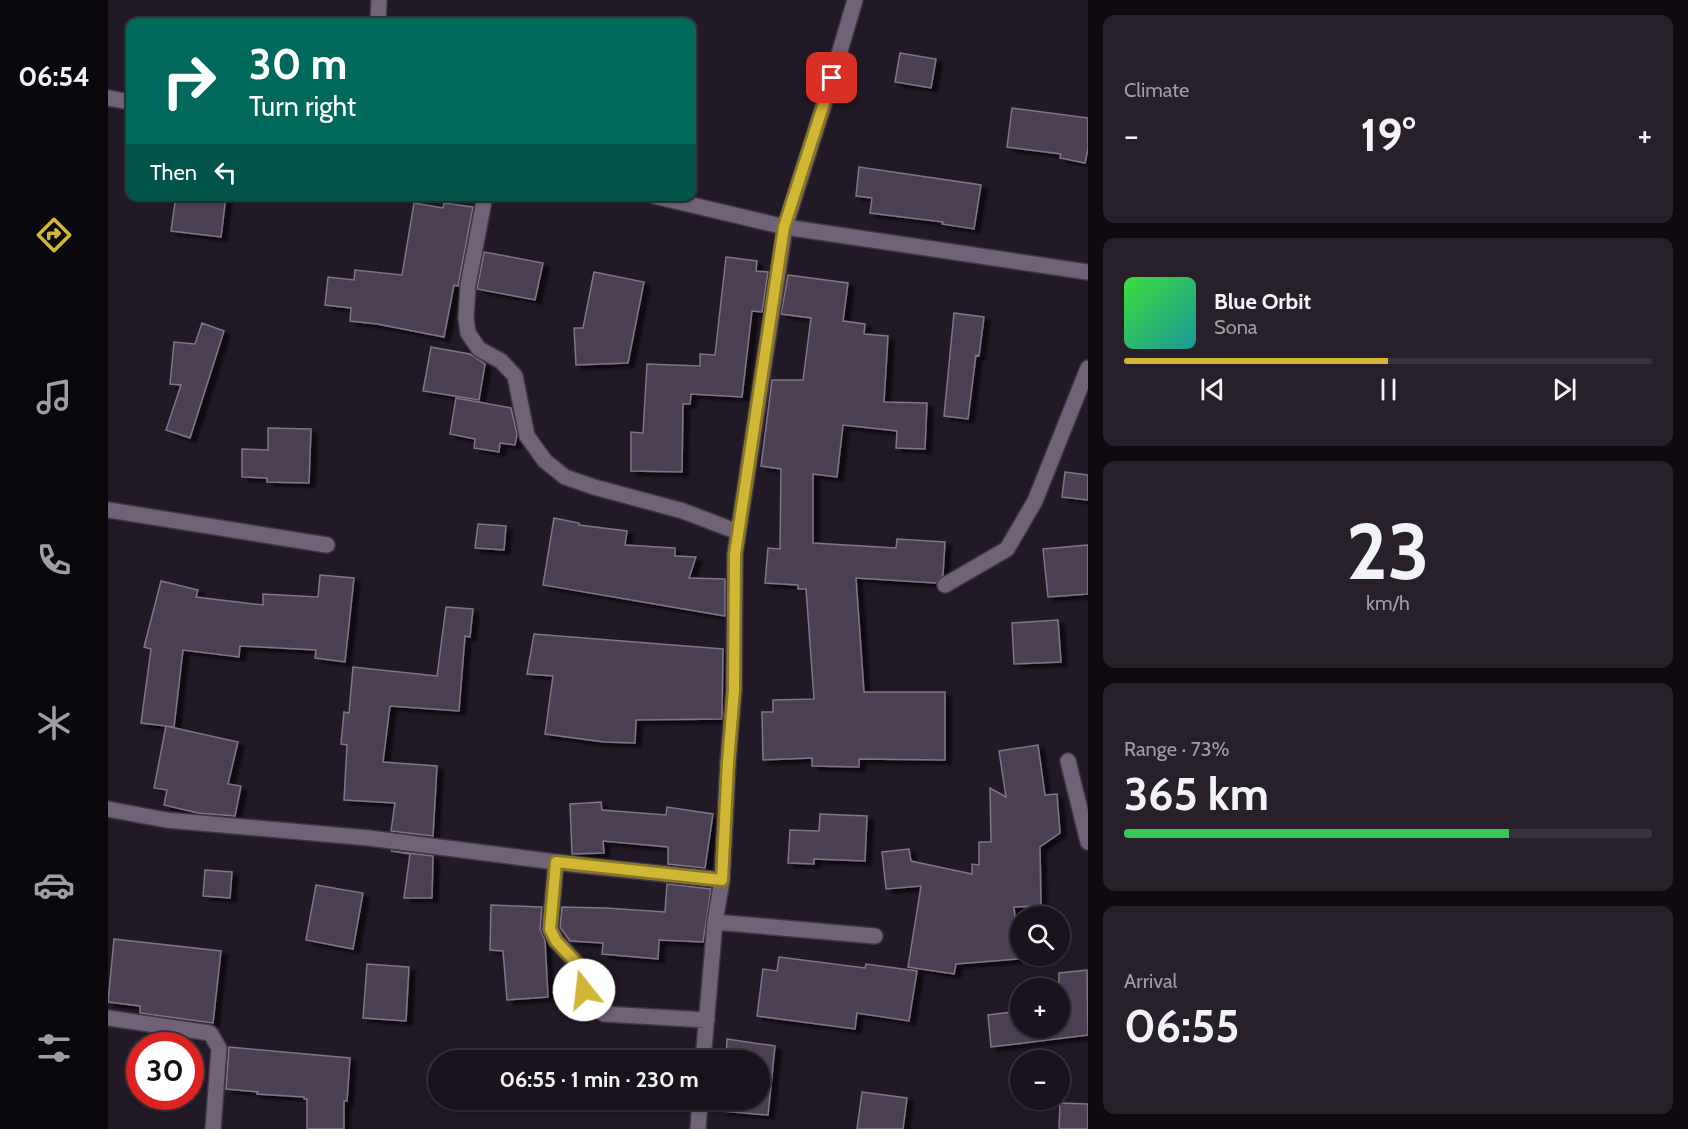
<!DOCTYPE html>
<html lang="en">
<head>
<meta charset="utf-8">
<style>
  body { margin:0; font-family:Cabin,sans-serif; background:#27202a; color:#f1f3f6; height:100vh; display:flex; flex-direction:column; font-size:22px; white-space:nowrap }
  * { box-sizing:border-box; margin:0 }
  p { font-size:20px; color:#9f9ea4 }
  .icon { flex:none; width:33px; height:33px; fill:none; stroke:currentColor; stroke-width:2; stroke-linecap:round; stroke-linejoin:round }
  .map { position:relative; flex:1; overflow:hidden }
  .panel { display:flex; flex-direction:column; gap:15px; padding:15px; background:#0e0a10; width:600px }
  .panel>* { flex:none }
  .top-card { position:absolute; left:18px; top:18px; width:570px; height:183px; border-radius:12px; box-shadow:0 2px 4px #0004,0 0 0 2px #38323b; background:#00695c; color:#fff; overflow:hidden }
  .tools { position:absolute; left:902px; top:906px; display:grid; gap:12px }
  .tools a { display:grid; place-items:center; width:60px; height:60px; border-radius:50%; background:#1a131d; box-shadow:0 2px 4px #0004,0 0 0 2px #38323b; font-size:30px }
  .speed { position:absolute; left:18px; top:1032px; display:flex; gap:12px; font-size:30px; font-weight:700; text-align:center }
  .speed>* { display:grid; place-content:center; width:78px; height:78px; border-radius:50%; background:#1a131d; box-shadow:0 2px 4px #0004,0 0 0 2px #38323b; line-height:1 }
  .speed .limit { border:9px solid #d22; background:#fff; color:#111 }
  .pin { position:absolute; display:grid; place-items:center; width:51px; height:51px; color:#fff; margin:-26px; border-radius:12px; box-shadow:0 3px 9px #0006 }
  .me { position:absolute; width:66px; margin:-33px; rotate:344deg; stroke-linejoin:round; filter:drop-shadow(0 0 4px #0008) }
  .turn { display:flex; align-items:center; gap:21px; height:126px; padding:0 24px; font-size:27px }
  .turn .icon { width:78px; height:78px; stroke-width:2.5 }
  .turn b { display:block; font-size:42px; line-height:51px }
  .then { display:flex; align-items:center; height:57px; padding:0 24px; background:#0003; gap:12px; font-size:22px }
  .big { font-size:45px; font-weight:800; line-height:1.1 }
  .panel .card { flex:1; display:flex; flex-direction:column; justify-content:center; gap:9px; min-width:0; padding:0 21px; border-radius:12px; background:#27202a }
  .panel .dial { align-items:center; gap:0 }
  .dial b { font-size:78px; line-height:1 }
  .song { display:flex; align-items:center; gap:18px }
  .cover { width:72px; height:72px; border-radius:9px; background:linear-gradient(135deg,hsl(120 70% 55%),hsl(180 70% 35%)) }
  .played { height:6px; border-radius:3px; background:linear-gradient(90deg,#d2b736 50%,#38323b 50%) }
  .keys { display:flex; justify-content:space-around; direction:ltr }
  .heat { display:flex; justify-content:space-between; align-items:center; font-size:33px; direction:ltr }
  .charge { height:9px; border-radius:4px; background:linear-gradient(90deg,#34c759 73%,#38323b 0) }
  .trip { position:absolute; left:320px; top:1050px; width:342px; height:60px; border-radius:30px; background:#1a131d; box-shadow:0 2px 4px #0004,0 0 0 2px #38323b; font-weight:800; line-height:60px; text-align:center }
  main { display:flex; flex:1; min-height:0 }
  .tab-bar { display:flex; flex-direction:column; width:108px; justify-content:space-around; align-items:center; background:#0a080c; color:#9f9ea4 }
  .tab-bar .icon { width:42px; height:42px }
  .tab-bar .selected { color:#d2b736 }
  .tab-bar b { font-size:27px; color:#f1f3f6 }
  .map>svg:first-child { display:block }
  .building { fill:#4c4152; stroke:#7f7486; stroke-width:1.5; filter:url(#shadow) }
  .lines { fill:none; stroke-linecap:round; stroke-linejoin:round }
  .minor-casing { stroke:#3f3644; stroke-width:18 }
  .minor { stroke:#706377; stroke-width:15 }
  .route-casing { stroke:#887723; stroke-width:15 }
  .route { stroke:#d2b736; stroke-width:10 }
</style>
</head>
<body>
<main>
<nav class="tab-bar">
<b>06:54</b>
<svg class="icon selected" aria-label="directions" viewBox="0 0 24 24"><path d="M12 3l9 9-9 9-9-9zM9 14v-3h6M13 9l2 2-2 2"/></svg>
<svg class="icon" aria-label="music" viewBox="0 0 24 24"><path d="M9 18V5l10-2v13"/><circle cx="6" cy="18" r="3"/><circle cx="16" cy="16" r="3"/></svg>
<svg class="icon" aria-label="phone" viewBox="0 0 24 24"><path d="M5 4h4l2 5-3 2q2 4 5 5l2-3 5 2v4C11 20 4 13 5 4z"/></svg>
<svg class="icon" aria-label="climate" viewBox="0 0 24 24"><path d="M12 3v18M4 7l16 10M4 17L20 7"/></svg>
<svg class="icon" aria-label="car" viewBox="0 0 24 24"><path d="M5 17H2v-5l4-1 3-4h7l3 4 3 1v5h-3M9 17h6M6 11h13"/><circle cx="7" cy="17" r="2"/><circle cx="17" cy="17" r="2"/></svg>
<svg class="icon" aria-label="filters" viewBox="0 0 24 24"><path d="M4 7h16M4 17h16"/><circle cx="9" cy="7" r="2"/><circle cx="15" cy="17" r="2"/></svg>
</nav>
<div class="map">
<svg width="980" height="1129" viewBox="0 0 980 1129">
  <defs>
    <filter id="shadow"><feDropShadow dx="6" dy="4" stdDeviation="1.5" flood-color="#0009"/></filter>
  </defs>
  <rect width="100%" height="100%" fill="#221927"/>
  <path class="building" d="M 792,53 L 828,59 L 823,88 L 787,82 Z
    M 904,108 L 980,118 L 980,149 L 977,163 L 952,158 L 953,154 L 899,147 Z
    M 751,167 L 873,185 L 866,229 L 834,224 L 835,222 L 762,213 L 764,198 L 748,196 Z
    M 68,196 L 118,196 L 113,237 L 63,231 Z
    M 306,203 L 335,208 L 336,203 L 365,207 L 350,286 L 346,285 L 336,337 L 269,324 L 242,321 L 243,308 L 217,305 L 220,277 L 246,280 L 247,270 L 294,275 Z
    M 376,252 L 435,263 L 427,300 L 369,289 Z
    M 618,257 L 649,261 L 648,271 L 660,272 L 654,312 L 644,311 L 634,397 L 583,394 L 582,404 L 575,404 L 574,472 L 523,471 L 523,432 L 535,433 L 539,364 L 592,366 L 592,354 L 607,355 Z
    M 486,272 L 536,282 L 520,363 L 468,365 L 466,328 L 475,328 Z
    M 680,275 L 740,283 L 735,321 L 757,324 L 756,334 L 780,336 L 776,402 L 819,403 L 817,449 L 788,448 L 789,431 L 735,425 L 729,477 L 705,474 L 705,543 L 788,548 L 789,539 L 837,542 L 835,575 L 828,583 L 748,578 L 756,692 L 837,692 L 837,760 L 751,759 L 751,767 L 704,766 L 704,758 L 655,760 L 654,712 L 665,712 L 665,700 L 706,699 L 698,589 L 690,589 L 690,585 L 657,583 L 660,548 L 672,549 L 673,469 L 653,466 L 664,380 L 695,380 L 703,318 L 673,314 Z
    M 846,313 L 876,317 L 871,356 L 868,355 L 860,419 L 836,416 Z
    M 94,323 L 116,331 L 82,438 L 58,430 L 73,385 L 62,384 L 66,342 L 87,344 Z
    M 323,347 L 362,354 L 377,364 L 371,400 L 315,391 Z
    M 348,398 L 403,408 L 409,434 L 407,445 L 392,443 L 391,452 L 366,448 L 367,439 L 342,434 Z
    M 160,428 L 203,429 L 201,483 L 159,482 L 159,478 L 134,477 L 134,449 L 160,450 Z
    M 957,472 L 980,475 L 980,500 L 954,497 Z
    M 446,518 L 471,523 L 471,525 L 519,531 L 517,545 L 567,548 L 567,556 L 588,557 L 581,578 L 617,579 L 617,616 L 435,585 Z
    M 370,524 L 398,526 L 396,550 L 367,548 Z
    M 980,545 L 980,594 L 940,597 L 935,549 Z
    M 212,575 L 246,578 L 237,662 L 207,658 L 208,650 L 132,646 L 131,657 L 75,650 L 66,727 L 33,723 L 43,649 L 36,647 L 53,581 L 90,590 L 88,597 L 155,605 L 155,594 L 210,597 Z
    M 338,607 L 365,609 L 362,637 L 357,636 L 351,711 L 282,706 L 275,762 L 329,766 L 325,836 L 283,831 L 287,803 L 236,800 L 239,745 L 233,744 L 236,712 L 241,713 L 245,667 L 329,676 Z
    M 950,620 L 953,662 L 906,664 L 904,623 Z
    M 426,634 L 615,649 L 614,719 L 528,720 L 527,743 L 496,742 L 437,734 L 445,676 L 419,674 Z
    M 58,726 L 130,742 L 120,784 L 133,786 L 127,816 L 90,813 L 56,805 L 59,790 L 46,788 Z
    M 930,745 L 937,795 L 949,794 L 952,833 L 932,847 L 933,906 L 906,907 L 911,959 L 848,964 L 846,974 L 800,967 L 813,886 L 778,889 L 774,852 L 801,849 L 803,861 L 864,874 L 864,864 L 871,865 L 871,842 L 883,842 L 882,788 L 898,797 L 891,751 Z
    M 493,802 L 494,810 L 558,815 L 559,807 L 605,814 L 597,868 L 560,864 L 560,847 L 495,841 L 496,853 L 464,854 L 462,804 Z
    M 712,814 L 759,816 L 757,861 L 706,859 L 706,864 L 680,863 L 682,830 L 711,831 Z
    M 283,851 L 325,856 L 324,898 L 296,898 L 302,854 Z
    M 97,870 L 124,872 L 122,898 L 95,896 Z
    M 559,884 L 603,889 L 595,942 L 551,940 L 550,959 L 494,954 L 495,943 L 462,941 L 452,927 L 454,907 L 498,908 L 557,912 Z
    M 208,885 L 255,893 L 245,949 L 198,940 Z
    M 383,905 L 434,907 L 432,929 L 437,940 L 440,997 L 399,1000 L 395,951 L 382,950 Z
    M 6,939 L 113,951 L 105,1023 L 32,1013 L 32,1006 L 0,1002 Z
    M 671,957 L 757,968 L 758,964 L 809,971 L 801,1021 L 749,1013 L 747,1029 L 649,1016 L 655,969 L 669,971 Z
    M 259,964 L 301,967 L 298,1021 L 255,1018 Z
    M 979,970 L 980,1035 L 883,1047 L 880,1015 L 912,1011 L 912,1028 L 951,1028 L 951,973 Z
    M 619,1039 L 667,1046 L 660,1115 L 614,1111 L 615,1100 L 651,1100 L 651,1060 L 618,1060 Z
    M 121,1047 L 242,1058 L 239,1101 L 236,1101 L 236,1129 L 199,1129 L 199,1099 L 196,1099 L 196,1097 L 149,1094 L 150,1092 L 118,1089 Z
    M 754,1092 L 799,1098 L 795,1129 L 749,1129 Z
    M 952,1103 L 980,1104 L 980,1129 L 951,1129 Z"/>
  <g class="lines">
    <g class="minor-casing">
      <path id="minor" d="M 270,22 L 271,0
        M 0,98 L 22,102
        M 377,196 L 360,285 L 358,318 L 360,333 L 371,349 L 393,361 L 407,376 L 419,436 L 437,461 L 457,477 L 486,487 L 575,511 L 630,532
        M 546,196 L 677,227 L 980,272
        M 0,510 L 219,545
        M 837,585 L 899,549 L 927,501 L 980,368
        M 960,761 L 980,842
        M 0,809 L 58,820 L 261,838 L 471,865 L 614,880
        M 448,862 L 442,929 L 448,941 L 477,972 L 476,990 L 481,1005 L 496,1014 L 599,1020
        M 607,922 L 767,936
        M 0,1018 L 102,1033 L 111,1048 L 105,1129
        M 595,1060 L 607,922 L 614,880 L 620,762 L 626,690 L 627,554 L 677,227 L 718,98 L 747,0
        M 590,1129 L 592,1100"/>
    </g>
    <use href="#minor" class="minor"/>
  </g>
  <g class="lines">
    <g class="route-casing">
      <path id="route" d="M 476,990 L 477,972 L 448,941 L 442,929 L 448,862 L 614,880 L 620,762 L 626,690 L 627,554 L 676,227 L 724,78"/>
    </g>
    <use href="#route" class="route"/>
  </g>
</svg>
<div class="tools">
<a><svg class="icon" aria-label="search" viewBox="0 0 24 24"><circle cx="10" cy="10" r="6"/><path d="M15 15l6 6"/></svg></a>
<a>+</a>
<a>−</a>
</div>
<div class="speed"><div class="limit">30</div></div>
<div class="pin" style="left:724px;top:78px;background:#d93025"><svg class="icon" aria-label="arrive" viewBox="0 0 24 24"><path d="M6 21V4h12l-3 4 3 4H6"/></svg></div>
<svg class="me" style="left:476px;top:990px" viewBox="-20 -20 40 40"><circle r="19" fill="#fff"/><path d="M0-13L10 11 0 6-10 11z" fill="#d2b736"/></svg>
<div class="trip">06:55 · 1 min · 230 m</div>
<div class="top-card">
<div class="turn"><svg class="icon" aria-label="right" viewBox="0 0 24 24"><path d="M7 20v-9h11M14 6l5 5-5 5"/></svg><div><b>30 m</b>Turn right</div></div>
<div class="then">Then<svg class="icon" aria-label="left" viewBox="0 0 24 24"><path d="M17 20v-9H6M10 6l-5 5 5 5"/></svg></div>
</div>
</div>
<section class="panel">
<div class="card"><p>Climate</p>
<div class="heat"><a>−</a><b class="big">19°</b><a>+</a></div>
</div>
<div class="card">
<div class="song"><i class="cover"></i><div><b>Blue Orbit</b><p>Sona</p></div></div>
<div class="played"></div>
<div class="keys"><svg class="icon" aria-label="previous" viewBox="0 0 24 24"><path d="M18 5L8 12l10 7zM5 5v14"/></svg><svg class="icon" aria-label="pause" viewBox="0 0 24 24"><path d="M8 5v14M16 5v14"/></svg><svg class="icon" aria-label="next" viewBox="0 0 24 24"><path d="M6 5l10 7-10 7zM19 5v14"/></svg></div>
</div>
<div class="card dial"><b>23</b><p>km/h</p></div>
<div class="card"><p>Range · 73%</p><b class="big">365 km</b><div class="charge"></div></div>
<div class="card"><p>Arrival</p><b class="big">06:55</b></div>
</section>
</main>
</body>
</html>
